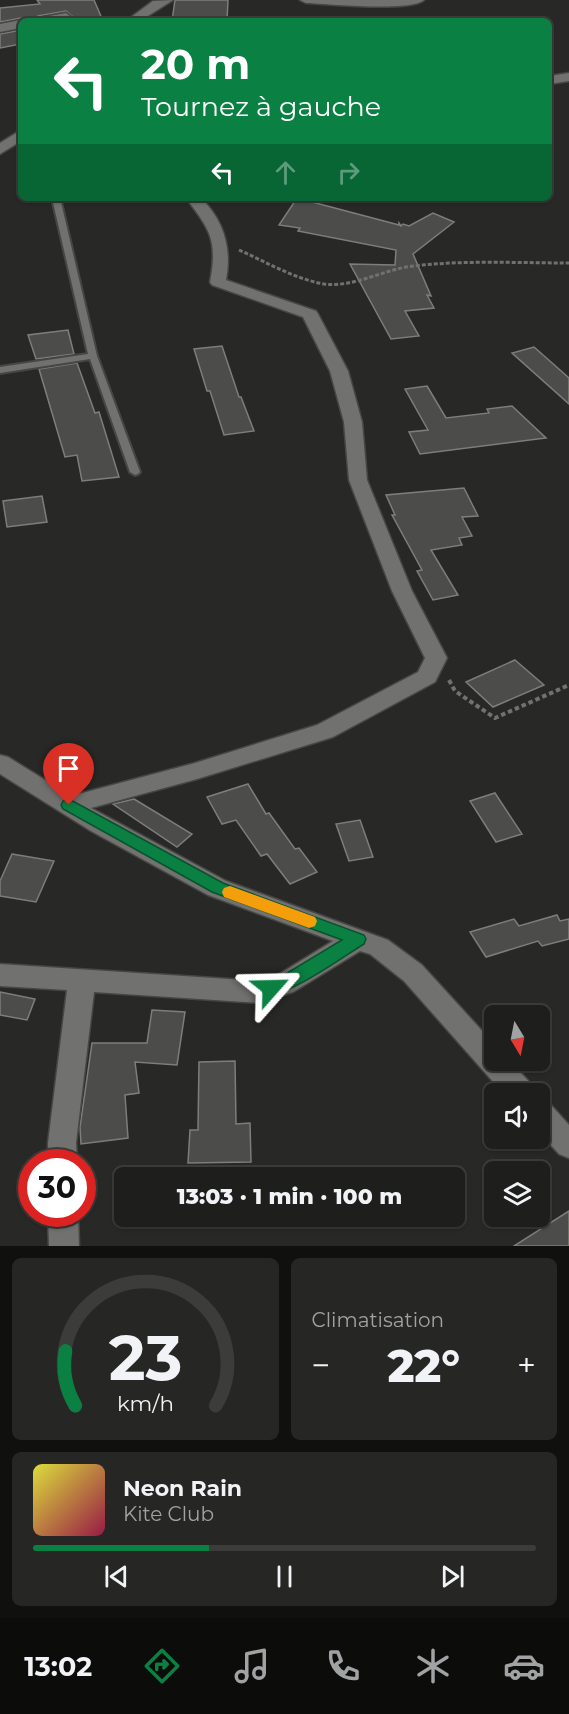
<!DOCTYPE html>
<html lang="fr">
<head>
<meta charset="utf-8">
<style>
  body { margin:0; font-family:Montserrat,sans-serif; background:#262725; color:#f1f3f6; height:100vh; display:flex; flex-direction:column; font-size:22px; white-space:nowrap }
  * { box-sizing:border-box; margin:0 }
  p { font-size:20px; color:#a1a2a3 }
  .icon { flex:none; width:33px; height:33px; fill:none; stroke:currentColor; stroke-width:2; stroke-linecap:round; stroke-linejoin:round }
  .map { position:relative; height:1246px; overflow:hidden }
  .details { display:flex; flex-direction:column; gap:12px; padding:12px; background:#10110f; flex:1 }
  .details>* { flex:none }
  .top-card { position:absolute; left:18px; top:18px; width:534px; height:183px; border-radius:9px; box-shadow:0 2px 4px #0004,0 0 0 2px #3c3d3b; background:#0b8043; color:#fff; overflow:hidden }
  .needle { width:39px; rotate:170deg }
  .tools { position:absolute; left:484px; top:1005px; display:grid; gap:12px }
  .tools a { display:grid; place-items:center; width:66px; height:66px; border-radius:9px; background:#1e1f1c; box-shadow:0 2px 4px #0004,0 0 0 2px #3c3d3b; font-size:30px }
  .speed { position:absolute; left:18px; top:1149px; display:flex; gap:12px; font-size:30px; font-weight:700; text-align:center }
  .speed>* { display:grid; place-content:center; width:78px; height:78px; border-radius:50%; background:#1e1f1c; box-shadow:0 2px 4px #0004,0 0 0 2px #3c3d3b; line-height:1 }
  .speed .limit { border:9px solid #d22; background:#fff; color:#111 }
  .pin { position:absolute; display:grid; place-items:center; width:51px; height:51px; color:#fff; margin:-62px -26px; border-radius:50% 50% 50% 0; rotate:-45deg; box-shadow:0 0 6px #0007 }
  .pin .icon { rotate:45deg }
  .me { position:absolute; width:66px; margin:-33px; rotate:65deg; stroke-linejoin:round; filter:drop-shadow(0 0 4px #0008) }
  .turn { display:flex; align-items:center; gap:21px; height:126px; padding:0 24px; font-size:27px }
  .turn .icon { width:78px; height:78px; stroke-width:2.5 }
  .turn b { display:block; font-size:42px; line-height:51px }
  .lanes { display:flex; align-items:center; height:57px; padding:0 24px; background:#0003; justify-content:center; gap:30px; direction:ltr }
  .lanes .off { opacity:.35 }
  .big { font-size:45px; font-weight:800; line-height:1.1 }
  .details .tile { flex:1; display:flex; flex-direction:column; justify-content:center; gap:9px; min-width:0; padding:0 21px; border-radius:9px; background:#262725 }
  .details .dial { align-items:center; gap:0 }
  .dial svg { height:156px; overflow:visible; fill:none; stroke:#3c3d3b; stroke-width:7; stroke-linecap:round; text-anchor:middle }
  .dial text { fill:#f1f3f6; stroke:none }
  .song { display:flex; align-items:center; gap:18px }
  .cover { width:72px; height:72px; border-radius:9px; background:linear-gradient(135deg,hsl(60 70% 55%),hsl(340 70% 35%)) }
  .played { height:6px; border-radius:3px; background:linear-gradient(90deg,#0b8043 35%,#3c3d3b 35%) }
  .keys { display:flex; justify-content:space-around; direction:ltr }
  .heat { display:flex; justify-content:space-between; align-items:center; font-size:33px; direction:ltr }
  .details .tiles { flex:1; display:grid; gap:12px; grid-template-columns:1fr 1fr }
  .tile:last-child { grid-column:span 2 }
  .trip { position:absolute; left:114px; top:1167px; width:351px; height:60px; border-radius:9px; background:#1e1f1c; box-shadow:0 2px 4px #0004,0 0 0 2px #3c3d3b; font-weight:800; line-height:60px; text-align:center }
  .dock { display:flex; height:96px; justify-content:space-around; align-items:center; background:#0c0c0b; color:#a1a2a3 }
  .dock .icon { width:42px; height:42px }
  .dock .active { color:#0b8043 }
  .dock b { font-size:27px; color:#f1f3f6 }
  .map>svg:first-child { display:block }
  .building { fill:#4c4d4b; stroke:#7d7e7b; stroke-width:1.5 }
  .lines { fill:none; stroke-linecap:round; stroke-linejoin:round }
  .lane-casing { stroke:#464644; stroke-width:4 }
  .street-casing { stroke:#464644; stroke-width:3 }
  .path-far1 { stroke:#717270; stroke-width:3; stroke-dasharray:4 2; stroke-linecap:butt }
  .path { stroke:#717270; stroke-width:4; stroke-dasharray:4.5 3; stroke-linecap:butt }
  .lane { fill:#71716f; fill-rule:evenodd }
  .street { fill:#71716f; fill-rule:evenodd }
  .route { fill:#0b8043; stroke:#07532c; stroke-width:1.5 }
  .slow { fill:#f59e0b }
</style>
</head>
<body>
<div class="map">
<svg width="569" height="1246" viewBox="0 0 569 1246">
  <rect width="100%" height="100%" fill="#282926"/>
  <path class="building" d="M 37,0 L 94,0 L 103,21 L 78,21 L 66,11 L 38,16 L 34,21 L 25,21 L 21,18 L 0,22 L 0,8 L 40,4 Z
    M 175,0 L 228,0 L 227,21 L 172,21 Z
    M 21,30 L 21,44 L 0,48 L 0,34 Z
    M 297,198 L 399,225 L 399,223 L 401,226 L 403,224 L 409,226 L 433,213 L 454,222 L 413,254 L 431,296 L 427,295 L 434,308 L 405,311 L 419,336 L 391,339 L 350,264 L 395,265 L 396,250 L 298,231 L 300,228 L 279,225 Z
    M 68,330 L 74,354 L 36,359 L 28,335 Z
    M 222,346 L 239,397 L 241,397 L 254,431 L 224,435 L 210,391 L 207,391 L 194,349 Z
    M 534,347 L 569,378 L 569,404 L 512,353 Z
    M 77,363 L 95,413 L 99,412 L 119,477 L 82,481 L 77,455 L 65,457 L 39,369 Z
    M 427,386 L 446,418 L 489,413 L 487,409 L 512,406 L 546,438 L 420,454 L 409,432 L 428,430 L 405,389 Z
    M 464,488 L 478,516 L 462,517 L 472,536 L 459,538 L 462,545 L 431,550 L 458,595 L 433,600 L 417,571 L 422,570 L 392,515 L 395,515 L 386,495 Z
    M 42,496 L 47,522 L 7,527 L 3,501 Z
    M 515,660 L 544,685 L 493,707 L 466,682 Z
    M 248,784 L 266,814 L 269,813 L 295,849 L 299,848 L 317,872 L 290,884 L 267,854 L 261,856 L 236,820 L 222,824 L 207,797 Z
    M 495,793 L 522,834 L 496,842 L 470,801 Z
    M 134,799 L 192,834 L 177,847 L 113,804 Z
    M 360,820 L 373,857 L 349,861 L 336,824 Z
    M 12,854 L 54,861 L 36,902 L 0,896 L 0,881 Z
    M 557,915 L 560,921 L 569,919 L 569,939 L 542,946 L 538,941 L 486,957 L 470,932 L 514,919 L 519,926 Z
    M 0,992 L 35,999 L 27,1020 L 0,1015 Z
    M 152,1010 L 185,1012 L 177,1065 L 135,1062 L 139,1093 L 125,1095 L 128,1138 L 81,1144 L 80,1127 L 92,1043 L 147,1043 Z
    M 235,1061 L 236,1124 L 250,1123 L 251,1162 L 188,1163 L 190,1130 L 198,1130 L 199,1062 Z
    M 569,1211 L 569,1246 L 514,1246 Z"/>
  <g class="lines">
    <g class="lane-casing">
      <path id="lane" d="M 52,198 L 60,198 L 97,356 L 140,472 L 138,474 L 135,475 L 130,472 L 90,359 L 0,373 L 0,367 L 88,354 Z"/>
    </g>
    <g class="street-casing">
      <path id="street" d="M 173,0 L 140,21 L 126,21 L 153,1 Z
        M 300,0 L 424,0 C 410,12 328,4 306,3 Z
        M 66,13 L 76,21 L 36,21 L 38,18 Z
        M 21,20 L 23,21 L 21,21 L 21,28 L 0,32 L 0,24 Z
        M 569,73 L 569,81 L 549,84 L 549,76 Z
        M 21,130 L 21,141 L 0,154 L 0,143 Z
        M 186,198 L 201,198 C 224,221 232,248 226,280 L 316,311 L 318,314 L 348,371 L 362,422 L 367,480 L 412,591 L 447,658 L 435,682 L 333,737 L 197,779 L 91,808 L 226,881 L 388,940 L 422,965 L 495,1045 L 495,1060 L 509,1060 L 532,1085 L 536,1094 L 504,1094 L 404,981 L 370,954 L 360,951 L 293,992 L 258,1003 L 94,992 L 76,1143 L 77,1162 L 48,1162 L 48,1143 L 67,990 L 0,986 L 0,964 L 258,981 L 276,976 L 333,941 L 208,895 L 91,831 L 0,774 L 0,755 L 8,757 L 71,796 L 195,763 L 317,725 L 418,672 L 425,658 L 392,591 L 349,480 L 344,422 L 330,371 L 303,317 L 212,285 L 210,282 C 218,240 210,230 186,198 Z
        M 540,1100 L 550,1104 L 569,1125 L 569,1158 L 559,1154 L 540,1133 Z
        M 48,1214 L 78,1214 L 79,1246 L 49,1246 Z"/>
    </g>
    <path class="path-far1" d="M 239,250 C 266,262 295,279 324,284 C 353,288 385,269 413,266 C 465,260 517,263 569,263"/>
    <path class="path" d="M 449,680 L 455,691 L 495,718 L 569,685"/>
    <use href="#lane" class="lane"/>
    <use href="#street" class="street"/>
  </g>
  <path class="route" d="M 69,799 L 223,883 L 364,935 L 366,939 L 364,944 C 344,956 285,1000 265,993 L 262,988 L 265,983 L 279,978 L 342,940 L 212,892 L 63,809 L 61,805 L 63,801 Z"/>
  <path class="slow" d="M 230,886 L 315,917 L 317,921 L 315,926 L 309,928 L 224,897 L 222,892 L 224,888 Z"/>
</svg>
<div class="tools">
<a><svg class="needle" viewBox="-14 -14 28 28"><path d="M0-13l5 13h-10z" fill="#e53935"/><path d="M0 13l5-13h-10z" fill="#a1a2a3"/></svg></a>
<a><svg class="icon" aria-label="sound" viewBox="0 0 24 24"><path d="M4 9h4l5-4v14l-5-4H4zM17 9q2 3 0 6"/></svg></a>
<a><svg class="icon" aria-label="layers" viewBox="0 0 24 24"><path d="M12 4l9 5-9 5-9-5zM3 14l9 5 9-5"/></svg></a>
</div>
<div class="speed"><div class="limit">30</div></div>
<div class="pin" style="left:69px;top:805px;background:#d93025"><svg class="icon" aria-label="arrive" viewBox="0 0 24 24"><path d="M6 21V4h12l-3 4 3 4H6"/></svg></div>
<svg class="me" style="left:271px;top:988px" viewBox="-20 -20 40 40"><path d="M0-17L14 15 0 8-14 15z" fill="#0b8043" stroke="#fff" stroke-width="4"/></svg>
<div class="trip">13:03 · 1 min · 100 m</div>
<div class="top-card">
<div class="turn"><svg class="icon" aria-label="left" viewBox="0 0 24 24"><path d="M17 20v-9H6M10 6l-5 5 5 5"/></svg><div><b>20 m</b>Tournez à gauche</div></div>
<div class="lanes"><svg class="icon" aria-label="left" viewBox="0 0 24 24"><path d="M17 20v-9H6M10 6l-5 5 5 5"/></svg><svg class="icon off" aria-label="ahead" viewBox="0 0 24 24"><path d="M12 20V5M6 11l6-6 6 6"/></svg><svg class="icon off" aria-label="right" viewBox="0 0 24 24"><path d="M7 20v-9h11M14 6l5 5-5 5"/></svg></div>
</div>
</div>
<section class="details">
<div class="tiles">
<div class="tile dial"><svg viewBox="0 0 100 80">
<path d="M14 69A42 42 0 1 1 86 69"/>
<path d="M14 69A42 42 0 0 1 9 41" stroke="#0b8043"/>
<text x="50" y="56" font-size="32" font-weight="700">23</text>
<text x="50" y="72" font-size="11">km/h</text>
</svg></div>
<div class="tile"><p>Climatisation</p>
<div class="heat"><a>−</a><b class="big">22°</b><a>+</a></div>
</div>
<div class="tile">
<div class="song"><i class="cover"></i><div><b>Neon Rain</b><p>Kite Club</p></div></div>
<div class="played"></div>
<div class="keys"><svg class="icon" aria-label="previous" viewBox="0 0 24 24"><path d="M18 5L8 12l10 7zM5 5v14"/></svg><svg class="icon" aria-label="pause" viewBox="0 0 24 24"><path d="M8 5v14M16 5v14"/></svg><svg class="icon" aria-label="next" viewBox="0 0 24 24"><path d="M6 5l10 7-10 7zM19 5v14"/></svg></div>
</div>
</div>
</section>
<nav class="dock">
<b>13:02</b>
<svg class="icon active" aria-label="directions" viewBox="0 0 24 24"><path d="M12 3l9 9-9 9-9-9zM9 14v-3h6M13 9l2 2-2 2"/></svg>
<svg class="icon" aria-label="music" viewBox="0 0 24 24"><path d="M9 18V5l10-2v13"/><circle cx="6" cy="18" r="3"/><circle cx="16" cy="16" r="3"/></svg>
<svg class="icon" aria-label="phone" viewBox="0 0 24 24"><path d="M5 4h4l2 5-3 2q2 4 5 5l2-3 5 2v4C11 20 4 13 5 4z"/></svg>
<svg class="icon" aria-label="climate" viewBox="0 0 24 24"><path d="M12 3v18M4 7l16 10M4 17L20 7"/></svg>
<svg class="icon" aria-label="car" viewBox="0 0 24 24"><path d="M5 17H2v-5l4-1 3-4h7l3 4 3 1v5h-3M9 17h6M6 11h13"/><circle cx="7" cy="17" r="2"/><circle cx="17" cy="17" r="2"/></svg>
</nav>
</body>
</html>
